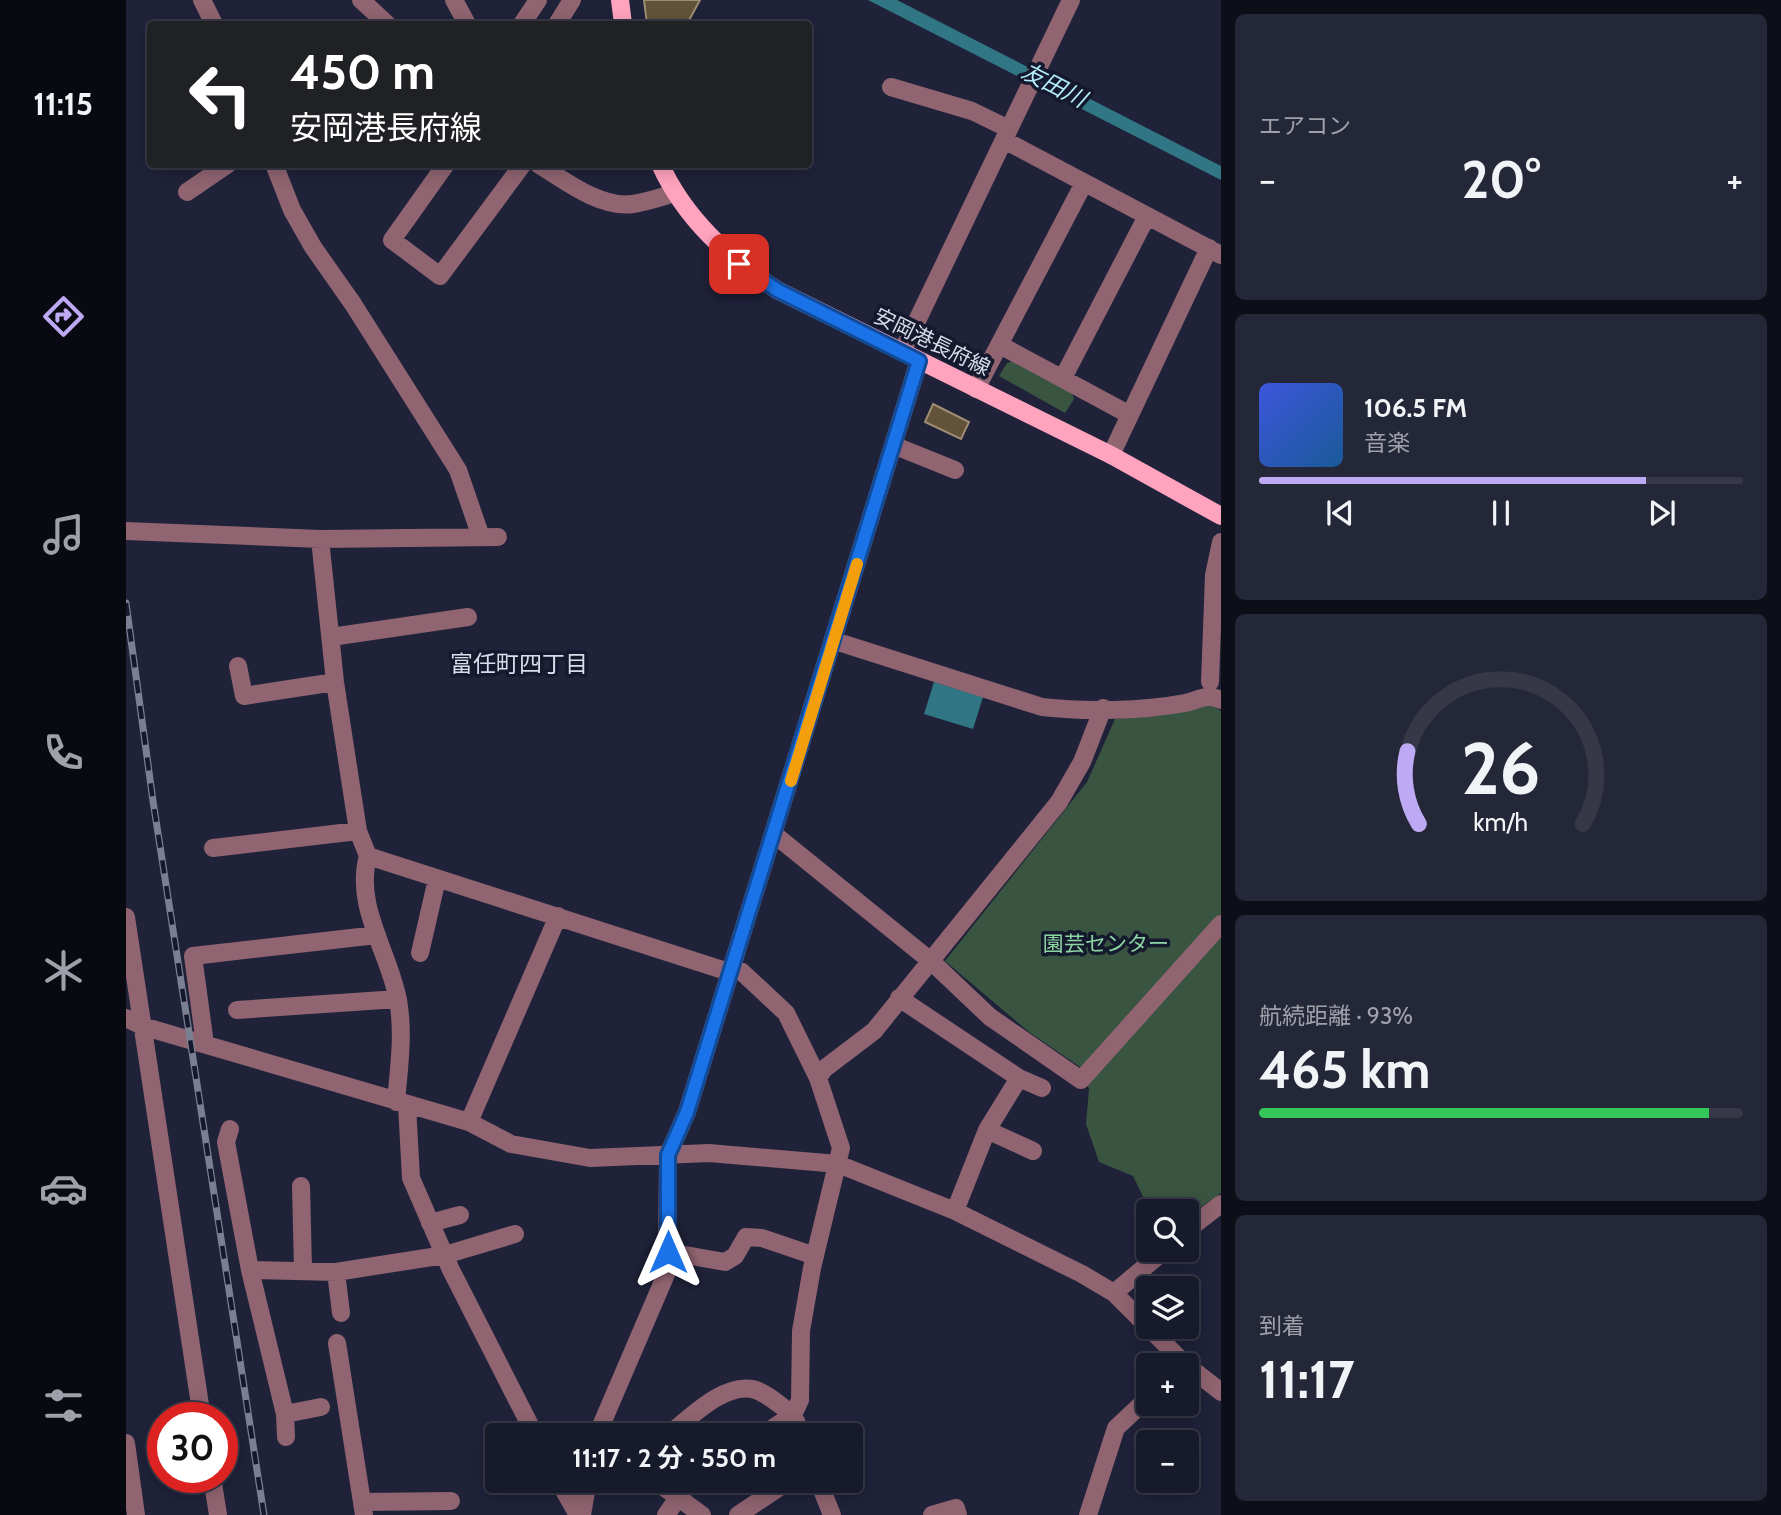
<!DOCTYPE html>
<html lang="ja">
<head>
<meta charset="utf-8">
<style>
  body { margin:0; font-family:Cabin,"Noto Sans JP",sans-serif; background:#242737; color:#f1f3f6; height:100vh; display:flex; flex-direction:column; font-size:26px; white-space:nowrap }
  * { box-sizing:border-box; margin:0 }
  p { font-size:23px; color:#9ea1a9 }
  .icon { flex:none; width:38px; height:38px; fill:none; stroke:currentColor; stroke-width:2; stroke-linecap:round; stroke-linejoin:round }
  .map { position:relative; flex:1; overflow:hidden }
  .sheet { display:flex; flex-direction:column; gap:14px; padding:14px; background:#0d0e18; width:560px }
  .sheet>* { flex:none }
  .guide { position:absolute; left:21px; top:21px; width:665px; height:147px; border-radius:7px; box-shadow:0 4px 18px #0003,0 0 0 2px #363847; background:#202124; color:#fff; overflow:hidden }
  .buttons { position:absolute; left:1010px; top:1199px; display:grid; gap:14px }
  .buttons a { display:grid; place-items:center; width:63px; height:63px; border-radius:7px; background:#171a2b; box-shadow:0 4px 18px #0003,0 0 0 2px #363847; font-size:35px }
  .speed { position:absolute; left:21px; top:1402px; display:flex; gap:14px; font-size:35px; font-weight:700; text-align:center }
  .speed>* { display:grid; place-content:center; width:91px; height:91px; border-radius:50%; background:#171a2b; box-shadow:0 4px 18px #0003,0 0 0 2px #363847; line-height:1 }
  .speed .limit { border:10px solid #d22; background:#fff; color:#111 }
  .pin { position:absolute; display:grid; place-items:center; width:60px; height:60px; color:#fff; margin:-30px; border-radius:14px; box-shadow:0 4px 10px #0006 }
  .me { position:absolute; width:77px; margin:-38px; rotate:0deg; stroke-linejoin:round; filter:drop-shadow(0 0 5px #0008) }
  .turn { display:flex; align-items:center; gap:24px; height:147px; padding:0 28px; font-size:32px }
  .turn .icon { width:91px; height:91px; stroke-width:2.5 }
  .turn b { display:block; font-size:49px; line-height:60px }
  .big { font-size:52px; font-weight:700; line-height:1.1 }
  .sheet .card { flex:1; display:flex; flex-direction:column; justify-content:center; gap:10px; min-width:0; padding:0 24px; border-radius:10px; background:#242737 }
  .sheet .dial { align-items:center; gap:0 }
  .dial svg { height:182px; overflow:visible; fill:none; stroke:#363847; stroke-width:7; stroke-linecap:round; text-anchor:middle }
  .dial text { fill:#f1f3f6; stroke:none }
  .song { display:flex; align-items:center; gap:21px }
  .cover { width:84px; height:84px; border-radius:10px; background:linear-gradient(135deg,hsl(230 70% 55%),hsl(210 70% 35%)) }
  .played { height:7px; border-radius:4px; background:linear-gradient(90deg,#bea9f4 80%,#363847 80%) }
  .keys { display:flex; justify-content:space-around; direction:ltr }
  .heat { display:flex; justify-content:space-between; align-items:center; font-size:38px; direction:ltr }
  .charge { height:10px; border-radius:5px; background:linear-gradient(90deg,#34c759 93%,#363847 0) }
  .trip { position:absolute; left:359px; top:1423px; width:378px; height:70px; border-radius:7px; background:#171a2b; box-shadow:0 4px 18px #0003,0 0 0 2px #363847; font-weight:700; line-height:70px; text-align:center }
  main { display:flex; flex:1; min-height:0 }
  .dock { display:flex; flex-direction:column; width:126px; justify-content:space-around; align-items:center; background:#090a11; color:#9ea1a9 }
  .dock .icon { width:49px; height:49px }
  .dock .current { color:#bea9f4 }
  .dock b { font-size:32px; color:#f1f3f6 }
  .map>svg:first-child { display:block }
  .green { fill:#395441 }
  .water { fill:#307685 }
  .building { fill:#615239; stroke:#9e8d73; stroke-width:2 }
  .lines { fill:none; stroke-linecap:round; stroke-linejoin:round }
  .minor { stroke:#906471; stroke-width:18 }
  .major { stroke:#ffa3be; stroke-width:18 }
  .rail-casing { stroke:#7b7f92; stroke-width:7 }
  .rail { stroke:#15192e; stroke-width:4.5; stroke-dasharray:13; stroke-linecap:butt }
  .route-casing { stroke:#114b97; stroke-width:18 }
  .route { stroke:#1a73e8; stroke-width:12 }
  .slow { stroke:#f59e0b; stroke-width:12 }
  .labels { text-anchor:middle; stroke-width:7; stroke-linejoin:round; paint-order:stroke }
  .street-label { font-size:21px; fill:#d8dceb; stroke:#15192e }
  .park-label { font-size:21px; fill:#8cd6a3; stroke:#15192e }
  .water-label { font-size:23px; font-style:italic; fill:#b4eefd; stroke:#15192e }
  .neighbourhood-label { font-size:23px; fill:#d8dceb; stroke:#15192e }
</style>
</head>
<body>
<main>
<nav class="dock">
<b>11:15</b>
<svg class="icon current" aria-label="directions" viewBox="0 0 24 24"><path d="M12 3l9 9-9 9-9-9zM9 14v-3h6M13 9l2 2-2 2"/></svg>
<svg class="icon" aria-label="music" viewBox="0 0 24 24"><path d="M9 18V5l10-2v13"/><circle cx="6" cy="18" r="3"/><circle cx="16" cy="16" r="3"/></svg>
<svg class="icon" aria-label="phone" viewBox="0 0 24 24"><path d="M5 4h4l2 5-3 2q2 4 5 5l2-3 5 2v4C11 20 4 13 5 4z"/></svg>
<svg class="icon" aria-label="climate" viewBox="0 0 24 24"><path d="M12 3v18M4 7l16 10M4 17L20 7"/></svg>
<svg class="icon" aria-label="car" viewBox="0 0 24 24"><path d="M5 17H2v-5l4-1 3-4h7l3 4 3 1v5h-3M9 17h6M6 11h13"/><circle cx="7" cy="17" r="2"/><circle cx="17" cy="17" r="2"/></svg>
<svg class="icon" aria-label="filters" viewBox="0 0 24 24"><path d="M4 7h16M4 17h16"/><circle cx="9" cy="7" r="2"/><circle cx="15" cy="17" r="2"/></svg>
</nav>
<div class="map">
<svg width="1095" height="1515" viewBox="0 0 1095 1515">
  <rect width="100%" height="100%" fill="#1f2239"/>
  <path class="green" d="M 889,360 L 946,392 L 948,399 L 939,413 L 873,376 L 881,363 Z
    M 1086,705 L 1095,711 L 1095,1193 L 1061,1217 L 1060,1211 L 1024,1211 L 1007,1176 L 973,1162 L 960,1124 L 963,1089 L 954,1067 L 903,1032 L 819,961 L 961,782 L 989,719 Z"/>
  <path class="water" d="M 742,0 L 771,0 L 1095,166 L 1095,180 Z
    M 808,682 L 857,697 L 847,729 L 798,714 Z"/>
  <path class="building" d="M 518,0 L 574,0 L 561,24 L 521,24 Z
    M 807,404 L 843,422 L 835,439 L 799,422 Z"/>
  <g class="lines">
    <path class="minor" d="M 76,0 L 88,24
      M 235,0 L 261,24
      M 328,0 L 341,24
      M 396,24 L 412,0
      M 431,24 L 446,0
      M 765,87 L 846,111 L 883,129
      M 878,140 L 1095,255
      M 148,164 L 166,210 L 187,247 L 227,304 L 332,470 L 355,537
      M 320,164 L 266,240 L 314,276 L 397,164
      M 412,164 C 438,180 475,209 507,204 C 521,202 535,197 549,193
      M 61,192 L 102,164
      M 874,345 L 1004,415
      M 776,352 L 945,0
      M 937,378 L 1021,216
      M 850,389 L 958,183
      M 767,445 L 829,470
      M 985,455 L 1083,248
      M 0,531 L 194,539 L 372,537
      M 194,539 L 209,682 L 232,831 L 242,856 L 603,972
      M 205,637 L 342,617
      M 709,641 L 916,707 C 959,712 1017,711 1059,703 C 1073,700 1081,693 1095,700
      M 112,666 L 118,696 L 209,682
      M 1084,682 L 1088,575 L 1095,542
      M 649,835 L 806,962 L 864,1017 L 955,1080 L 1095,924
      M 87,848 L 232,831
      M 242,856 C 228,906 263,952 272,1000 C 278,1034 273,1067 270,1102
      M 0,917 L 76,1418
      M 294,953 L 311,879
      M 605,966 L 616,972 L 660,1013 L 692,1078 L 715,1148 L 686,1268 L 675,1331 L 674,1400 L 667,1415 L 676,1435
      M 773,998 L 893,1078 L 916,1088
      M 111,1010 L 272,999
      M 0,1018 L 16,1026 L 343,1122 L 385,1144 L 464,1158 L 583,1153 L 712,1164 L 829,1211 L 956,1274 L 988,1293 L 1058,1363 L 1095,1392
      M 79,1044 L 67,956 L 251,935
      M 692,1078 L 698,1069 L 748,1031 L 933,802 L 956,762 L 977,708
      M 281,1105 L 285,1178 L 325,1270 L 409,1435
      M 343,1122 L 432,916
      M 104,1129 L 100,1142 L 124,1270
      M 861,1130 L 907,1151
      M 175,1186 L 177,1269
      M 829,1211 L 861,1130 L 893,1078
      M 304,1223 L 334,1215
      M 1060,1231 L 1095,1204
      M 542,1252 L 599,1262 L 609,1256 L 620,1237 L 636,1238 L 689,1256
      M 210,1272 L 215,1313
      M 988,1293 L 1039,1250
      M 211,1343 L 238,1515
      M 159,1414 L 195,1407
      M 471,1435 L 541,1272 L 542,1155 L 561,1112 L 793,361
      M 542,1435 C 564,1418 596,1384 626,1389 C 639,1391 656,1407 667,1415 L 636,1435
      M 160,1437 L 159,1414 L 124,1270 L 210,1272 L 319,1255 L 389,1234
      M 0,1443 L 10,1515
      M 86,1477 L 92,1515
      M 432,1480 L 452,1515
      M 528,1480 L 576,1515
      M 692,1480 L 706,1515
      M 236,1502 L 325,1501
      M 456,1515 L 462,1480
      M 540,1515 L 565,1480
      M 612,1515 L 664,1480
      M 806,1515 L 830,1508 L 832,1515
      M 962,1515 L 990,1428 L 1022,1398"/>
    <path class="major" d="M 494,0 L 497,24
      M 534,164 C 559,219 602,257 651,290 L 985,455 L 1095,516"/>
    <g class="rail-casing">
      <path id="rail" d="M 0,603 L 27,801 L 138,1515"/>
    </g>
    <use href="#rail" class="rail"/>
  </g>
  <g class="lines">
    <g class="route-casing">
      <path id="route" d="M 542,1252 L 542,1155 L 561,1112 L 793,361 L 651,290 L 613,264"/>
    </g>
    <use href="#route" class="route"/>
    <path class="slow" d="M 665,781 L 731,564"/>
  </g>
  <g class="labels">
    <g class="street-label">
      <text transform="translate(806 342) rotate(26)" y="7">安岡港長府線</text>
    </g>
    <g class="park-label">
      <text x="980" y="951">園芸センター</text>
    </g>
    <g class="water-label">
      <text transform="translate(928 85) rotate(27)" y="8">友田川</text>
    </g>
    <g class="neighbourhood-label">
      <text x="393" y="672">富任町四丁目</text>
    </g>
  </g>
</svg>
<div class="buttons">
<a><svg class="icon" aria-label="search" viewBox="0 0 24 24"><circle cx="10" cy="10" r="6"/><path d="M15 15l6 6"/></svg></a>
<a><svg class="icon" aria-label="layers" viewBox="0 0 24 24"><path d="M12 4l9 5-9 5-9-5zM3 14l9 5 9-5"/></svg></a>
<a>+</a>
<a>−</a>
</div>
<div class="speed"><div class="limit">30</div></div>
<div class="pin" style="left:613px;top:264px;background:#d93025"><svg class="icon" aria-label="arrive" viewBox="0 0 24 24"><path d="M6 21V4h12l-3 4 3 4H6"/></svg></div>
<svg class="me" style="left:542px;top:1252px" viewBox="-20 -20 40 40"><path d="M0-17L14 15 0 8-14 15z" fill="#1a73e8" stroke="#fff" stroke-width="4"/></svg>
<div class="trip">11:17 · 2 分 · 550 m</div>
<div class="guide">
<div class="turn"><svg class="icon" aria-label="left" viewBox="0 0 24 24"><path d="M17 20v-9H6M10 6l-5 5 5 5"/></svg><div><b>450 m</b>安岡港長府線</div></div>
</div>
</div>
<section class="sheet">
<div class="card"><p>エアコン</p>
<div class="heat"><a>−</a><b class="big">20°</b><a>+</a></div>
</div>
<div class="card">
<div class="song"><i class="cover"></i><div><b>106.5 FM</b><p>音楽</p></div></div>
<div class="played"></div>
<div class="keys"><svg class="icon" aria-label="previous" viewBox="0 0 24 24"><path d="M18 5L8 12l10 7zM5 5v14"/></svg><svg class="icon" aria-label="pause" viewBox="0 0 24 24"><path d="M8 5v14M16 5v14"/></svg><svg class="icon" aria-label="next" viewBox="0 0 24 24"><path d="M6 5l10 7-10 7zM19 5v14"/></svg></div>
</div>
<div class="card dial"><svg viewBox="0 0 100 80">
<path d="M14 69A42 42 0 1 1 86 69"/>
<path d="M14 69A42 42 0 0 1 9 37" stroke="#bea9f4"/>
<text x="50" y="56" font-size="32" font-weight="700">26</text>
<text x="50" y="72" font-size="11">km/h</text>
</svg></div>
<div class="card"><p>航続距離 · 93%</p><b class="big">465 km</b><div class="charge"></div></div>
<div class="card"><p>到着</p><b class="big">11:17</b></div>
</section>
</main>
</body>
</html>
